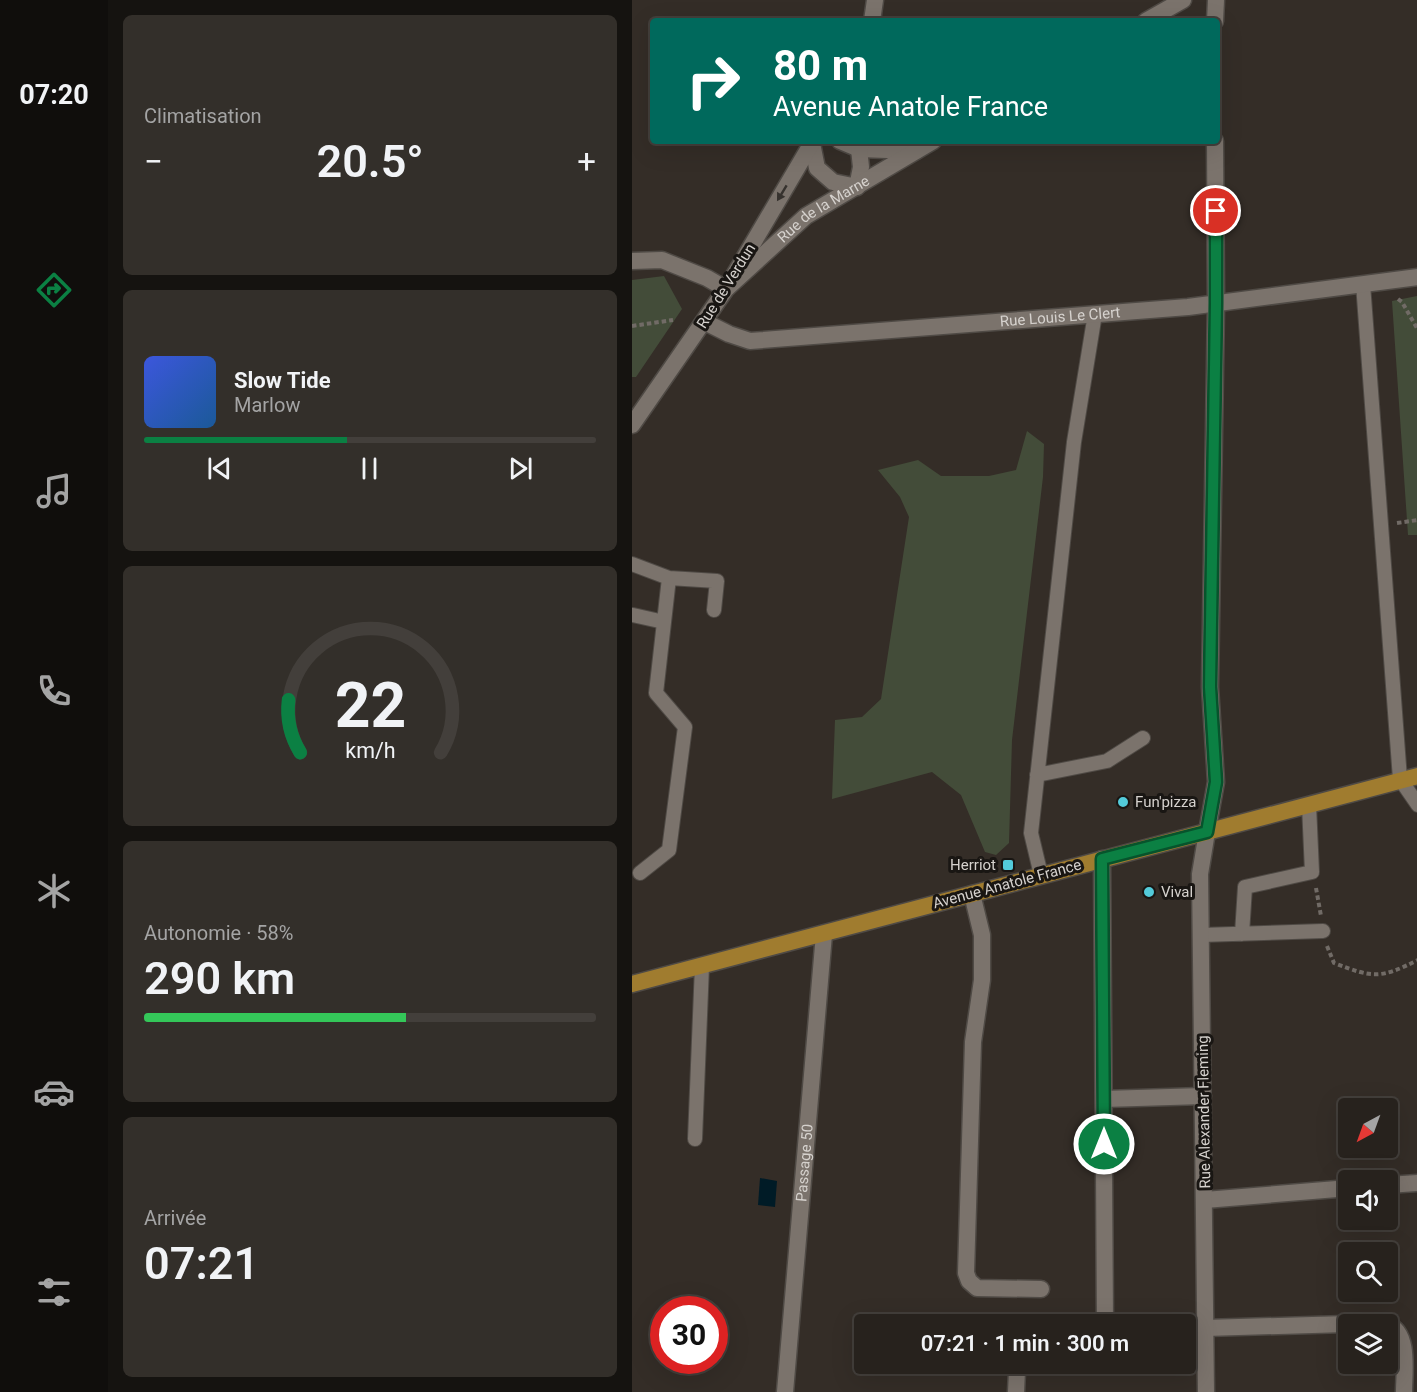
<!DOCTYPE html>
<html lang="fr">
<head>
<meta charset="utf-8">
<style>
  body { margin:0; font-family:Roboto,sans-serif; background:#332f2a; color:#f1f3f6; height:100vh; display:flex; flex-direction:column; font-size:22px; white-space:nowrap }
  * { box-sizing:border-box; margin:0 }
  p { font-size:20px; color:#a4a4a4 }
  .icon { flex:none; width:33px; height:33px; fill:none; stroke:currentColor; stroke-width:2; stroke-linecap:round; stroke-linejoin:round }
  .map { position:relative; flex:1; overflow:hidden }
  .drawer { display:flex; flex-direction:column; gap:15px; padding:15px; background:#151310; width:524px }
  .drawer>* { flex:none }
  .hud { position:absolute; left:18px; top:18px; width:570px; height:126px; border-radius:6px; box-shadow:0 6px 24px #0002,0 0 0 2px #433f3b; background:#00695c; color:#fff; overflow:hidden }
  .needle { width:39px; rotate:221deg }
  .buttons { position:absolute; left:706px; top:1098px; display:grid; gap:12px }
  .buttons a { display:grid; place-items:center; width:60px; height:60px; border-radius:6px; background:#27221d; box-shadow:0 6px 24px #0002,0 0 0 2px #433f3b; font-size:30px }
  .speed { position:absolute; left:18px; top:1296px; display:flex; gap:12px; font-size:30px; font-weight:700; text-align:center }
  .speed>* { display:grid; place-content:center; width:78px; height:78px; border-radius:50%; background:#27221d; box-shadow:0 6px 24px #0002,0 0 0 2px #433f3b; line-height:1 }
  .speed .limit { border:9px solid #d22; background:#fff; color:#111 }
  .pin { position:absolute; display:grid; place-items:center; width:51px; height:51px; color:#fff; margin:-26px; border:3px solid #fff; border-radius:50%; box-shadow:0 2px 6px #0007 }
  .me { position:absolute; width:66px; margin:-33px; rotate:0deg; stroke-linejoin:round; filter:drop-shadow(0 0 4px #0008) }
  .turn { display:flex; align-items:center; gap:21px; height:126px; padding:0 24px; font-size:27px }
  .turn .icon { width:78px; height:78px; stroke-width:2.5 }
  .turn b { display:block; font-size:42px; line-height:51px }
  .big { font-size:45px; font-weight:600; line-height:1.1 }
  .drawer .widget { flex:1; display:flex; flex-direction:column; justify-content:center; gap:9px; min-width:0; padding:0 21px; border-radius:9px; background:#332f2a }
  .drawer .dial { align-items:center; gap:0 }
  .dial svg { height:156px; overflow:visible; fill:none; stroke:#433f3b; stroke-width:7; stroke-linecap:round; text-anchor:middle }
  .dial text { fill:#f1f3f6; stroke:none }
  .song { display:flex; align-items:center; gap:18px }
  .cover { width:72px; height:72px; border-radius:9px; background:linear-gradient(135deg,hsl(230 70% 55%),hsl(210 70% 35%)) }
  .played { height:6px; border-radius:3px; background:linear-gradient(90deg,#0b8043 45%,#433f3b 45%) }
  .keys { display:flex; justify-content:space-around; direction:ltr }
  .heat { display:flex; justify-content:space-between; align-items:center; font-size:33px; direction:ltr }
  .charge { height:9px; border-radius:4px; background:linear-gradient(90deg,#34c759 58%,#433f3b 0) }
  .trip { position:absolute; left:222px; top:1314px; width:342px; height:60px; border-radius:6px; background:#27221d; box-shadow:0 6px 24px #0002,0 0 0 2px #433f3b; font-weight:600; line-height:60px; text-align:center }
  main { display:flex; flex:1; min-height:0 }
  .dock { display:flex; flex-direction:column; width:108px; justify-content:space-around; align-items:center; background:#100e0c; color:#a4a4a4 }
  .dock .icon { width:42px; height:42px }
  .dock .current { color:#0b8043 }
  .dock b { font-size:27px; color:#f1f3f6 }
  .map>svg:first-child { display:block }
  .green { fill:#434c39 }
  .water { fill:#001b26 }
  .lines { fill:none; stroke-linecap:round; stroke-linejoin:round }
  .service-casing { stroke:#4f4a45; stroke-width:16 }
  .minor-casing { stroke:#4f4a45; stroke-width:19 }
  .tertiary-casing { stroke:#4f4a45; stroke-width:19 }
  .primary-casing { stroke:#4f4a45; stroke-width:19 }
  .path { stroke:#716b66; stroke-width:4; stroke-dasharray:4.5 3; stroke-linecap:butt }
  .service { stroke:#7b736c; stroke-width:14 }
  .minor { stroke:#7b736c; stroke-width:16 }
  .tertiary { stroke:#7b736c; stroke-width:16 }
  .primary { stroke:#a07c2f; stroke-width:16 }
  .oneway { fill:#36322e }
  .route-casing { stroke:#07532c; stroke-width:15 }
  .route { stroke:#0b8043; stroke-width:10 }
  .poi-dot { fill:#53cbda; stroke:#191613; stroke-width:2 }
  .labels { text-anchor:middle; stroke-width:6; stroke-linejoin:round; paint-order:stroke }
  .street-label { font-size:15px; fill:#d5d1cd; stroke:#191613 }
  .poi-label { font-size:15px; fill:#d5d1cd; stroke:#191613; text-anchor:start }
</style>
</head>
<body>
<main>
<nav class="dock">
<b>07:20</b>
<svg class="icon current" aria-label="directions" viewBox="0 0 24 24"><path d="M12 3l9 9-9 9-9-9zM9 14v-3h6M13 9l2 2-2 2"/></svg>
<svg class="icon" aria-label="music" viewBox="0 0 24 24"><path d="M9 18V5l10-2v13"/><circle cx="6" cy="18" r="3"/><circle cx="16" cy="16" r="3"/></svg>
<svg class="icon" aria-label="phone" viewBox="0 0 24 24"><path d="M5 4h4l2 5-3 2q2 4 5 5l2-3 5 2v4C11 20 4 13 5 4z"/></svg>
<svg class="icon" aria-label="climate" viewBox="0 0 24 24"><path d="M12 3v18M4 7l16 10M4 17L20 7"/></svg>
<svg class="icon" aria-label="car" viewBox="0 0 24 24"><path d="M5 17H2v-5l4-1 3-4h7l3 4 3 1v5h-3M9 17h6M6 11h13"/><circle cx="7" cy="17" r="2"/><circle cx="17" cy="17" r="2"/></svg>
<svg class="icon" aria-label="filters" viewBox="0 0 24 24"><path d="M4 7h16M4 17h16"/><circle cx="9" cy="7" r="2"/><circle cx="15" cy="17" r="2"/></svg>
</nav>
<section class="drawer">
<div class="widget"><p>Climatisation</p>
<div class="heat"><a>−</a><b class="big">20.5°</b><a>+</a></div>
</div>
<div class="widget">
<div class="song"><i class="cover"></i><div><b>Slow Tide</b><p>Marlow</p></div></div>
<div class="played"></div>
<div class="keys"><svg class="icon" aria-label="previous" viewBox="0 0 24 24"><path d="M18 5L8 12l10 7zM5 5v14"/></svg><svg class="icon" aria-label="pause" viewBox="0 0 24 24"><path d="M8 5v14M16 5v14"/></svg><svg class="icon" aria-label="next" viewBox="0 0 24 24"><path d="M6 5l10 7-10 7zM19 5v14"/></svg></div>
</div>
<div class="widget dial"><svg viewBox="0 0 100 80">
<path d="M14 69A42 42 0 1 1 86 69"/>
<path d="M14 69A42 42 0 0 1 8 42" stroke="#0b8043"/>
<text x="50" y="56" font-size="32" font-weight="700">22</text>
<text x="50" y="72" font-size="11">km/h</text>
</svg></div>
<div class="widget"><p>Autonomie · 58%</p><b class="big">290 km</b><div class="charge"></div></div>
<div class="widget"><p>Arrivée</p><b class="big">07:21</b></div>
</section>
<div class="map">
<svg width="786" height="1392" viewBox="0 0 786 1392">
  <rect width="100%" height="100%" fill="#342d27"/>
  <path class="green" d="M 32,276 L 50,309 L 4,377 L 0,377 L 0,280 Z
    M 785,296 L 786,535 L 776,535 L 760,301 Z
    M 395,431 L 412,444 L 411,477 L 380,740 L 377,843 L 364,855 L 353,852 L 329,795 L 300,772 L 200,799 L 203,720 L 230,717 L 249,699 L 277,517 L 268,497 L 246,470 L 286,460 L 309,476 L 357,476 L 384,470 Z"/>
  <path class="water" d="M 128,1178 L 145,1181 L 143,1207 L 126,1205 Z"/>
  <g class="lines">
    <g class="service-casing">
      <path id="service" d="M 731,284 L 768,779 L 786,805
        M 0,564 L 37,578 L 85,581 L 82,610
        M 1,615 L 32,622
        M 405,775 L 475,761 L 511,738
        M 8,873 L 37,850 L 53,727 L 24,693 L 37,578
        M 409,875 L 399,833 L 442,442 L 463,314
        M 610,934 L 613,887 L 680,872 L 677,805
        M 569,935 L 691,931
        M 63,1139 L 70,966"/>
    </g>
    <g class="minor-casing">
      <g id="minor">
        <path d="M 240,21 L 243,0"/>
        <path d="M 208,141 L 227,149 L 284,151"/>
        <path d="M 180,143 L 185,168 L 201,182 L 225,187 L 229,167 L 227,149 L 231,141"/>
        <path d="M 0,261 L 30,260 L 75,278 L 94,289 L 181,141"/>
        <path id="s1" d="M 73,322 L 97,334 L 118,341 L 556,307 L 786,277"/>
        <path d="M 470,859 L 473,1324"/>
        <path d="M 340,894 L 350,935 L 350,980 L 341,1042 L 334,1273 L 337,1281 L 345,1288 L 409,1289"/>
        <path d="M 472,1099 L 571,1096"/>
        <path d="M 756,1185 L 786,1183"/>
        <path d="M 573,1200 L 717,1188"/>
        <path d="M 756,1325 C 778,1332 772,1373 772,1392"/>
        <path d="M 573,1328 L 749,1323 L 754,1324"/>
        <path id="s2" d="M 153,1392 L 192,934"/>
        <path d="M 384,1392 L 385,1371 L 389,1364"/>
        <path d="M 574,1392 L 568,874 L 575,832"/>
      </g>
    </g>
    <g class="tertiary-casing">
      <g id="tertiary">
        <path d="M 514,21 L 551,0"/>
        <path d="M 583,21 L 584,0"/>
        <path id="s3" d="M 0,425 L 94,289 L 174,216 L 301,141"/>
        <path d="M 575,832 L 584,782 L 578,687 L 584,303 L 583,141"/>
      </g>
    </g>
    <g class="primary-casing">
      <path id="primary" d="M 0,984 L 786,776"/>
    </g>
    <path class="path" d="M 766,299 L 770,302 L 786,330
      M 0,326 L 41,320
      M 765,523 L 786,520
      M 684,888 L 689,916
      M 695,946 L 702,963 C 741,978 748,979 786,960"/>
    <use href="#service" class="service"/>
    <use href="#minor" class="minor"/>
    <use href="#tertiary" class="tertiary"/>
    <use href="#primary" class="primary"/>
  </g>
  <defs><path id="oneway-solid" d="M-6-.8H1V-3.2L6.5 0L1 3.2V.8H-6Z" transform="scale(1.5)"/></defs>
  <use class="oneway" href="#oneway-solid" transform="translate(150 193) rotate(121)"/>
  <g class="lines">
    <g class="route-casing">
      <path id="route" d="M 472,1144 L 470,859 L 575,832 L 584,782 L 578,687 L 584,303 L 584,211"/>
    </g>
    <use href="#route" class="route"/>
  </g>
  <g class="poi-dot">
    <circle cx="491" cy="802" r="6"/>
    <rect x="370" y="859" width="12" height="12" rx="3"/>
    <circle cx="517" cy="892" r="6"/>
  </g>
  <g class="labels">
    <g class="street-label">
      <text dy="5" stroke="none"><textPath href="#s3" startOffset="292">Rue de la Marne</textPath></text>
      <text transform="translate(94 286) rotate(-58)" y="5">Rue de Verdun</text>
      <text dy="5" stroke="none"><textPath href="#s1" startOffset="360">Rue Louis Le Clert</textPath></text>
      <text transform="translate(375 884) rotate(-15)" y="5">Avenue Anatole France</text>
      <text transform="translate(572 1112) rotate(-91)" y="5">Rue Alexander Fleming</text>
      <text dy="5" stroke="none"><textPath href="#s2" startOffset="230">Passage 50</textPath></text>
    </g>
    <g class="poi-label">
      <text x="503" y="807">Fun'pizza</text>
      <text x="364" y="870" text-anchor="end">Herriot</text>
      <text x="529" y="897">Vival</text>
    </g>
  </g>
</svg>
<div class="buttons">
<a><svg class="needle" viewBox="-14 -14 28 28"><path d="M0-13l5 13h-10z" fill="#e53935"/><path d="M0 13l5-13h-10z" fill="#a4a4a4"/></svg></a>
<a><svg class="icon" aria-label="sound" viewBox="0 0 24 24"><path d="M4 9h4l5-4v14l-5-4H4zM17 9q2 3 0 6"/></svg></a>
<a><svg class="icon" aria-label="search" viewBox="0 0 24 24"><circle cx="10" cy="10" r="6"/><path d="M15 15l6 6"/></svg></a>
<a><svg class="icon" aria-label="layers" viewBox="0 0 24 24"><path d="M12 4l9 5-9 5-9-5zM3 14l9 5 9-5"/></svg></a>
</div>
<div class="speed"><div class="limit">30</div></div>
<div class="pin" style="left:584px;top:211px;background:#d93025"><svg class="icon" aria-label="arrive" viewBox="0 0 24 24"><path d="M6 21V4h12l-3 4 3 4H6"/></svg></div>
<svg class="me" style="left:472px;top:1144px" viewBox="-20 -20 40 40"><circle r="17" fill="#0b8043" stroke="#fff" stroke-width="3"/><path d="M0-11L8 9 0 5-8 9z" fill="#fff"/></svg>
<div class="trip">07:21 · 1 min · 300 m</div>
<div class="hud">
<div class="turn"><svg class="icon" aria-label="right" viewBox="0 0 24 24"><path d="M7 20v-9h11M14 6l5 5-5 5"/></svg><div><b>80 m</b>Avenue Anatole France</div></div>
</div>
</div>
</main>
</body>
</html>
